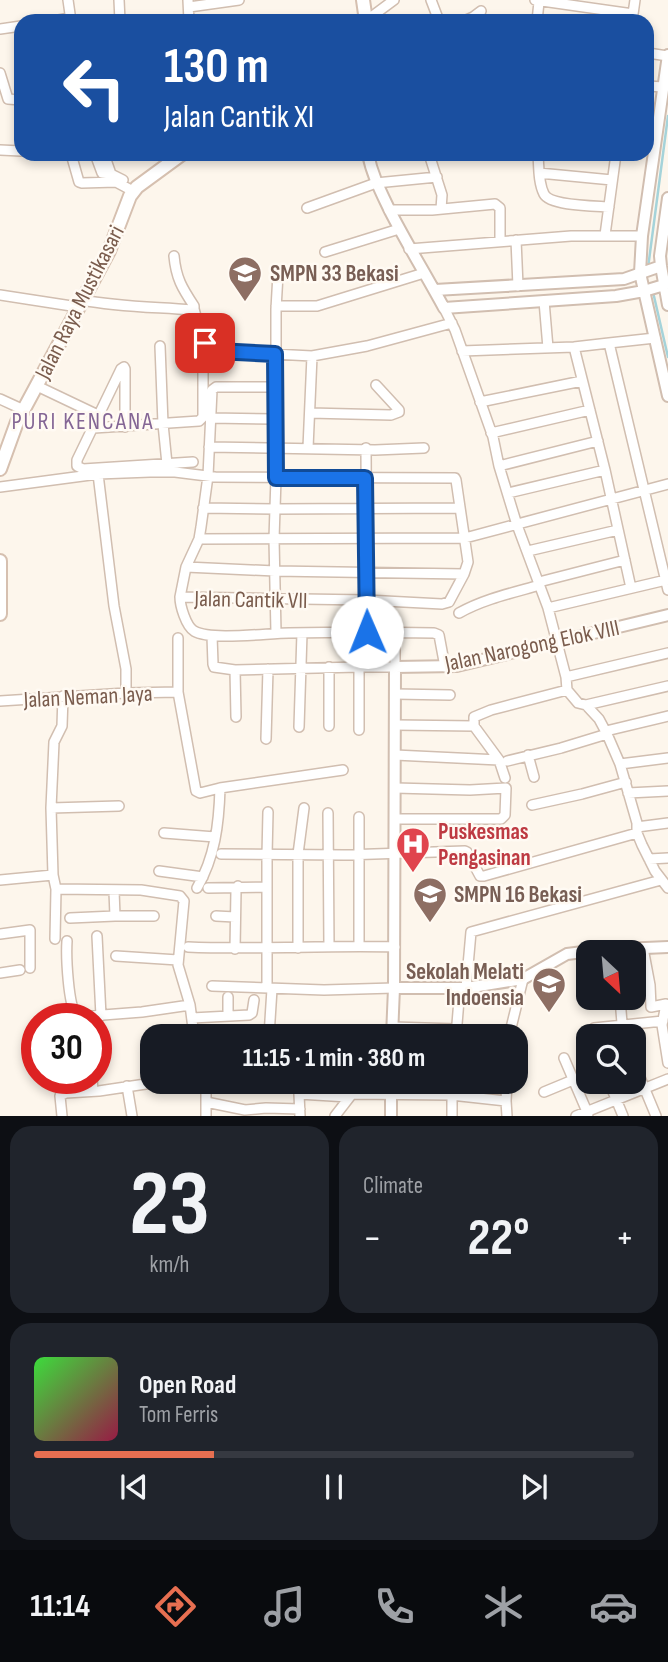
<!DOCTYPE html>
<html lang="en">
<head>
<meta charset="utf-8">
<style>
  body { margin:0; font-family:"Sofia Sans Condensed",sans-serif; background:#20242c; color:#f1f3f6; height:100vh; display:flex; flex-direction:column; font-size:26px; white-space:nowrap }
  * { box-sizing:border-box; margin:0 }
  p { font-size:23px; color:#9ea1a6 }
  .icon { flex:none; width:38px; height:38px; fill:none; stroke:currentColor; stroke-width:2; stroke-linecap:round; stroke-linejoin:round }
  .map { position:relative; height:1116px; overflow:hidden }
  .side { display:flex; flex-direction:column; gap:10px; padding:10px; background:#0d0f14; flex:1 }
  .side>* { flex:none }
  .guide { position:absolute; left:14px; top:14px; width:640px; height:147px; border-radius:21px; box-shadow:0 4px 10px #0003; background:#1a4fa0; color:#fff; overflow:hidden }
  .needle { width:46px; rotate:154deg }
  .tools { position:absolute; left:576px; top:940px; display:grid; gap:14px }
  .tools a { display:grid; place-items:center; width:70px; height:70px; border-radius:14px; background:#171b24; box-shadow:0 4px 10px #0003; font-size:35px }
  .speed { position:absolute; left:21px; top:1003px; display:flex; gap:14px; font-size:35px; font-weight:700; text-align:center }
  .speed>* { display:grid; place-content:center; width:91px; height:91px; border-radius:50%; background:#171b24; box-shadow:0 4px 10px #0003; line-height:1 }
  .speed .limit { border:10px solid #d22; background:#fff; color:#111 }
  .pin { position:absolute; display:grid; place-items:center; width:60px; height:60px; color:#fff; margin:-30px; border-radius:14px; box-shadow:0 4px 10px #0006 }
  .me { position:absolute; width:77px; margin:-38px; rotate:359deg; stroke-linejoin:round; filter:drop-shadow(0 0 5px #0008) }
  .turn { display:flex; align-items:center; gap:24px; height:147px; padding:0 35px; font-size:32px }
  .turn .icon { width:91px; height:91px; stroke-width:2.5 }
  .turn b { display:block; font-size:49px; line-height:60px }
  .big { font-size:52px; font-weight:700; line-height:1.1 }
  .side .widget { flex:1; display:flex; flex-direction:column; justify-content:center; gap:10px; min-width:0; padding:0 24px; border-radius:21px; background:#20242c }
  .side .dial { align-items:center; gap:0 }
  .dial b { font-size:91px; line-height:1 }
  .song { display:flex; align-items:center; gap:21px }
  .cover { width:84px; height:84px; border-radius:10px; background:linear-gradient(135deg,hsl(120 70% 55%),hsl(340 70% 35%)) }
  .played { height:7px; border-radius:4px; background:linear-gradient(90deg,#e76f51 30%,#363941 30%) }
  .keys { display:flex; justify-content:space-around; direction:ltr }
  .heat { display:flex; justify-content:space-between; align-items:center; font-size:38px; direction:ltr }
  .side .tiles { flex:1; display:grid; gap:10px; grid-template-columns:1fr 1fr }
  .widget:last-child { grid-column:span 2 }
  .trip { position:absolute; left:140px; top:1024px; width:388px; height:70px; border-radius:21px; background:#171b24; box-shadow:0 4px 10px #0003; font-weight:700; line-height:70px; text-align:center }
  .dock { display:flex; height:112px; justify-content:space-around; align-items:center; background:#090b0e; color:#9ea1a6 }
  .dock .icon { width:49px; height:49px }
  .dock .active { color:#e76f51 }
  .dock b { font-size:32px; color:#f1f3f6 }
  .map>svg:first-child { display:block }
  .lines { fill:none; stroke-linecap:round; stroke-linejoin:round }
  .stream { stroke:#a5d3da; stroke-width:2.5 }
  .minor-casing { stroke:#d1beb0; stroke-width:12 }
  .tertiary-casing { stroke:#d1beb0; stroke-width:14 }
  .secondary-casing { stroke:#d6c0b0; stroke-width:16 }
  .minor { stroke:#fff; stroke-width:9 }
  .tertiary { stroke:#fff; stroke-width:10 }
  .secondary { stroke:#fff; stroke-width:12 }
  .route-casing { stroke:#114b97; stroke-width:18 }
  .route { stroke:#1a73e8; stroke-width:12 }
  .labels { text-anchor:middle; stroke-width:5; stroke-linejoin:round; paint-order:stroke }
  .education-label { font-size:23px; font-weight:bold; fill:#785e54; stroke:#fffaf3; text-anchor:start }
  .street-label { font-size:23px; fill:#7a5c4d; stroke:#fffaf3 }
  .health-label { font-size:23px; font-weight:bold; fill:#be3a42; stroke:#fffaf3; text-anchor:start }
  .neighbourhood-label { font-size:24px; letter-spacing:2px; fill:#846695; stroke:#fffaf3 }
</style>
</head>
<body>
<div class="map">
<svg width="668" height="1116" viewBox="0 0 668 1116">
  <rect width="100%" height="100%" fill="#fdf6ec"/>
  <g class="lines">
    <path class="stream" d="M 648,268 L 668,116
      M 653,292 L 668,357"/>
    <g class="minor-casing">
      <path id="minor" d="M 68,0 L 71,21
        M 119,0 L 120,21
        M 188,0 L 189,21
        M 431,0 L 439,21
        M 535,0 L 633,14
        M 189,7 L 239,0
        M 367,20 L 394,0
        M 53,21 L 70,18
        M 464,21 L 473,17 L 481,11
        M 537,21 L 539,2
        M 632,21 L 635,0
        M 0,29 L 21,26
        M 648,53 L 668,56
        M 0,73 L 8,99 L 21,100
        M 648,86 L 663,87
        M 0,150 L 21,151
        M 71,154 L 79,182 L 82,183 L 116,182 L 133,191
        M 95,154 L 102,173 L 111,174 L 123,180
        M 104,154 L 111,174
        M 429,154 L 442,195 L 441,209
        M 538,154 C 539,166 538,182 544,194 C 550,206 596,206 609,207
        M 539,173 L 612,180
        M 307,208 L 376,183 L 437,177
        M 389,210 L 432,210 L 495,204 L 500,208 L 500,241
        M 605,235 L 616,154
        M 516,240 L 518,286
        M 409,249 L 571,236 L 642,236
        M 325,252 L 399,229
        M 0,295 L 78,307
        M 82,300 C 118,307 155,307 192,310 L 194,309 L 194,306 C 182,288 176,278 174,256
        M 544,301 L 548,348
        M 276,306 L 317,306 L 424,273
        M 444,308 L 455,330 L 493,437 L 499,466 L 517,525 L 548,608 L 566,677 L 567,690 L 578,703 L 586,705 L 599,719 L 607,734 L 620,764 L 637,823 L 637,833 L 642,845 L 655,871 L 668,888
        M 194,309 C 199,326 200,343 217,351 L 312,356 L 367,346 L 452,323
        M 609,343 L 655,338
        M 160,346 L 163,424 L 167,464
        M 574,347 L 605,470 L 631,588
        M 462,351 L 574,347 L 609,343 L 668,590
        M 124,367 L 121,369 L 77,460 L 77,466 L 83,469 L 193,462
        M 124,367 L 125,369 L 125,427
        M 37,386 L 100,416
        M 275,387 L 216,387 L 212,390 L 208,476 L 201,527 L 199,539 L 186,567 L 180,597 C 180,606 186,626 194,631 C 211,641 268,633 289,633 C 337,632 386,632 434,633 L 439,635 L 445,667
        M 0,399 L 24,410
        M 480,402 L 582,381
        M 310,413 L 391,415 L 399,412 L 399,410 L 376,385
        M 210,418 L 275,419
        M 94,428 L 199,421 L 203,417 L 203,369
        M 491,433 L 590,410
        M 209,447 L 375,450 L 424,448
        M 308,448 L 312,356
        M 366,448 L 367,632
        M 499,466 L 598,441
        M 98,474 L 114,606 L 126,669 L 126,693
        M 0,487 L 98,474 L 150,472 L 175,472 L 215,477 L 455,478 L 456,480 L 468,562 L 464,574 L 449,602 L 442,604 L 366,600 L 180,597
        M 508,493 L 605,470
        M 203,508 L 275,509 L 460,508
        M 199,539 L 465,538 L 668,484
        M 528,551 L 618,530
        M 186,567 L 275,571 L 464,574
        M 539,582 L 625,560
        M 548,608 L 666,580
        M 459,613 C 484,599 512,593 540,585
        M 276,633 L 274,539 L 276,478 L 276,309 L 278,274
        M 212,636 L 213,664 L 214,667 L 235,670 L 359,667
        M 178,638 L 178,692
        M 235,670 L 236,717
        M 566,677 L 668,653
        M 395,694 L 450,695
        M 63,696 L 62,726 L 54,742 L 51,808 L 53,875 L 56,889 L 141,890 L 180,896 L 184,901 L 178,965 L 190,1005 L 194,1036
        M 0,701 L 126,693 L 178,692 L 196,791 L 200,793 L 220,788 L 343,770
        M 586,705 L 668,686
        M 395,725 L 474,726
        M 329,726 L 329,667
        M 299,727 L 302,633
        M 359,730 L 359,667 L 395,667 L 395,632
        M 606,731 L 668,716
        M 266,739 L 268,669
        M 395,755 L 499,760 L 505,778
        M 528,755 L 534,777
        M 499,760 L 474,726 L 474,717 L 491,710 L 567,690
        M 507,761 L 561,748 L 607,734
        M 620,764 L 668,758
        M 395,788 L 470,790 L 506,788 L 505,815 L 501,819 L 395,819
        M 628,793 L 668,791
        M 532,805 L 582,794 L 626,782
        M 51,808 L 119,806
        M 328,813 L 329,947
        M 359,817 L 359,946
        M 637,827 L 668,823
        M 164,833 L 215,837
        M 221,854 L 344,855 L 465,851 L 467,852 L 480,876 L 484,876 L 637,833
        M 649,859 L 668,858
        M 159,871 L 203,877
        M 0,880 L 53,875
        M 197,888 C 215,857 219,824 220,788
        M 208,888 L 267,887
        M 114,891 L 115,916 L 154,916
        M 216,916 L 235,917
        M 70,918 L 115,916
        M 0,934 L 30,930 L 30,968
        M 97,936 L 101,1016
        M 55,939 L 56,889
        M 67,941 C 66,956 68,1006 77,1017 L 142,1012 L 190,1005
        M 188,947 C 257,950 326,945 395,947
        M 298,948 L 298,854 L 304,808
        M 643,948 L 650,985 L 651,1007 L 666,1004 L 662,1025 L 668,1063
        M 235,949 L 236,890 L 238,886
        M 116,956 L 178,960
        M 0,973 L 20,970
        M 212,986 L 324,990 L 394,988
        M 267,988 L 267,855 L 268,812
        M 466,988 L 471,932 L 661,880
        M 228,997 L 228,1016
        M 620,998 L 623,1036
        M 192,1018 L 249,1015 L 252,1013 L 254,1000
        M 393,1027 L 456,1029
        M 594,1028 L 663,1021
        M 269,1036 L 272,989
        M 456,1036 L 460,988
        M 510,1036 L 511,1028 L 523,979
        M 564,1058 L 588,1114
        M 634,1063 L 656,1116
        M 92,1078 L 93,1091
        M 202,1082 L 206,1093 L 206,1116
        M 452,1082 L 452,1116
        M 609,1082 L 623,1116
        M 127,1086 L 132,1116
        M 544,1092 L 573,1080
        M 352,1094 L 451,1095 L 506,1101
        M 206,1102 L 245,1110 L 266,1108 L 300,1109
        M 62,1116 L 60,1096 L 66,1093 L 99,1091 L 159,1082
        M 300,1116 L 299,1094 L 348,1097
        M 335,1116 L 352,1094 L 356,1082
        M 507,1116 L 506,1101 L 507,1082
        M 576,1116 L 668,1079"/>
    </g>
    <g class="tertiary-casing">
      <path id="tertiary" d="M 668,55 L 642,236 L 640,273 L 668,396
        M 368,154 C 372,175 381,192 390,211 C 407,244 426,275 444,308 L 616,296 L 644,291 L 664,285
        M 668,198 L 660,256 L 661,266 L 668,305
        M 435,290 L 624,279 L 661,266
        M 394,988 L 466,988 L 523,979 L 567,954 L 599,950 L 668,947
        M 392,1036 L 394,988 L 395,667 L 457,666 L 668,615
        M 391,1116 L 391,1082"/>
    </g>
    <g class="secondary-casing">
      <path id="secondary" d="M 363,0 L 366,21
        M 0,469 L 17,422 L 109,251 L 130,196 L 137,187 L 182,154
        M 0,561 L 0,614"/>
    </g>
    <use href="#minor" class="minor"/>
    <use href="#tertiary" class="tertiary"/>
    <use href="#secondary" class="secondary"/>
  </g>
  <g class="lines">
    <g class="route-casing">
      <path id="route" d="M 205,343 L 217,351 L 275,354 L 276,478 L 365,478 L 367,632"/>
    </g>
    <use href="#route" class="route"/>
  </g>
  <defs>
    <g id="school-pin" transform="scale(1.75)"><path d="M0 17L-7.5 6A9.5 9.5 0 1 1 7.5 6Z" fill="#8d6e63" stroke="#fffaf3"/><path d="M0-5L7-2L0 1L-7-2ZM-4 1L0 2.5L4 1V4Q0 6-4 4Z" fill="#fff"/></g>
    <g id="hospital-pin" transform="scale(1.75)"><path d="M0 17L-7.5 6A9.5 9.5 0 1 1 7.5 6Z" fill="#e0444e" stroke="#fffaf3"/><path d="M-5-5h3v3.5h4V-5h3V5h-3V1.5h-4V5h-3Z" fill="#fff"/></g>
  </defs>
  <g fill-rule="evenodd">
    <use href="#school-pin" x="245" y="273"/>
    <use href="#hospital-pin" x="413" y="844"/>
    <use href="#school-pin" x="430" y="894"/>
    <use href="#school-pin" x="549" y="984"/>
  </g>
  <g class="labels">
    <g class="education-label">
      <text x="270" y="281">SMPN 33 Bekasi</text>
      <text x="454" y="902">SMPN 16 Bekasi</text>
      <text x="524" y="979" text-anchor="end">Sekolah Melati<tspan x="524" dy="26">Indoensia</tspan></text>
    </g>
    <g class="street-label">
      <text transform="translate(79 302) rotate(-63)" y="8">Jalan Raya Mustikasari</text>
      <text transform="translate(251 599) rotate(1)" y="8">Jalan Cantik VII</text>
      <text transform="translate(532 645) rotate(-12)" y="8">Jalan Narogong Elok VIII</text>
      <text transform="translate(88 696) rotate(-3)" y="8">Jalan Neman Jaya</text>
    </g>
    <g class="health-label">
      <text x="438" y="839">Puskesmas<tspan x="438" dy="26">Pengasinan</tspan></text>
    </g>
    <g class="neighbourhood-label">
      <text x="83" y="429">PURI KENCANA</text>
    </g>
  </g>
</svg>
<div class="tools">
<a><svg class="needle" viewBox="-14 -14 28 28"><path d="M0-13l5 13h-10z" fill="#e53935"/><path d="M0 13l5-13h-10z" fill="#9ea1a6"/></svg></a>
<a><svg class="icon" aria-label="search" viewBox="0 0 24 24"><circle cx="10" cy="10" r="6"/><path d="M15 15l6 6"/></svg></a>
</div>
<div class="speed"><div class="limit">30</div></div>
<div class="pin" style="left:205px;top:343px;background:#d93025"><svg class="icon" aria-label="arrive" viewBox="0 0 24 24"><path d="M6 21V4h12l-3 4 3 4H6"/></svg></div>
<svg class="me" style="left:367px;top:632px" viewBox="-20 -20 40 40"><circle r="19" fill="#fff"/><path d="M0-13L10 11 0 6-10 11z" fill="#1a73e8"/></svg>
<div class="trip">11:15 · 1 min · 380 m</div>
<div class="guide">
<div class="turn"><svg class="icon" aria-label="left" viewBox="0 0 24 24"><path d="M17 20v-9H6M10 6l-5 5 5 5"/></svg><div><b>130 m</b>Jalan Cantik XI</div></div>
</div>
</div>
<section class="side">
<div class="tiles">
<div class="widget dial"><b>23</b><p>km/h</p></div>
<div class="widget"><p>Climate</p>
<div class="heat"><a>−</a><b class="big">22°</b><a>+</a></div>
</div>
<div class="widget">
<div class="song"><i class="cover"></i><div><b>Open Road</b><p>Tom Ferris</p></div></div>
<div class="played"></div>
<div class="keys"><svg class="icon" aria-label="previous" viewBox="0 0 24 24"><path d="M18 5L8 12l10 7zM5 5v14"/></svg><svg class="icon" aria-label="pause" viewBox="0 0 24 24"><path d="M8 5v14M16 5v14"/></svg><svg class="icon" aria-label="next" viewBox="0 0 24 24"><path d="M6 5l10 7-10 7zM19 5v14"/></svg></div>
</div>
</div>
</section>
<nav class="dock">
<b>11:14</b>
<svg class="icon active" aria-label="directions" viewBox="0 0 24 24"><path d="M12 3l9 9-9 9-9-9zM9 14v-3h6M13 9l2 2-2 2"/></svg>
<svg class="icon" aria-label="music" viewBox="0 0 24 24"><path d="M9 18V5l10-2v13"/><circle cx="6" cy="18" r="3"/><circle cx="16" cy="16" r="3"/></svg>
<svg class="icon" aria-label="phone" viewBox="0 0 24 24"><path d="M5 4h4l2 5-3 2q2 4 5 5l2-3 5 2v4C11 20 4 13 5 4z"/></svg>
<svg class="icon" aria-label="climate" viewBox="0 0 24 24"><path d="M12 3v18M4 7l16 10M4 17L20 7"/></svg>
<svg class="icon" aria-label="car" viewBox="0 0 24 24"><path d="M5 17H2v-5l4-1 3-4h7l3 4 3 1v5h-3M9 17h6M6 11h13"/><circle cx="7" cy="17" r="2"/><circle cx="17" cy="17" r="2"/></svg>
</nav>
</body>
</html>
